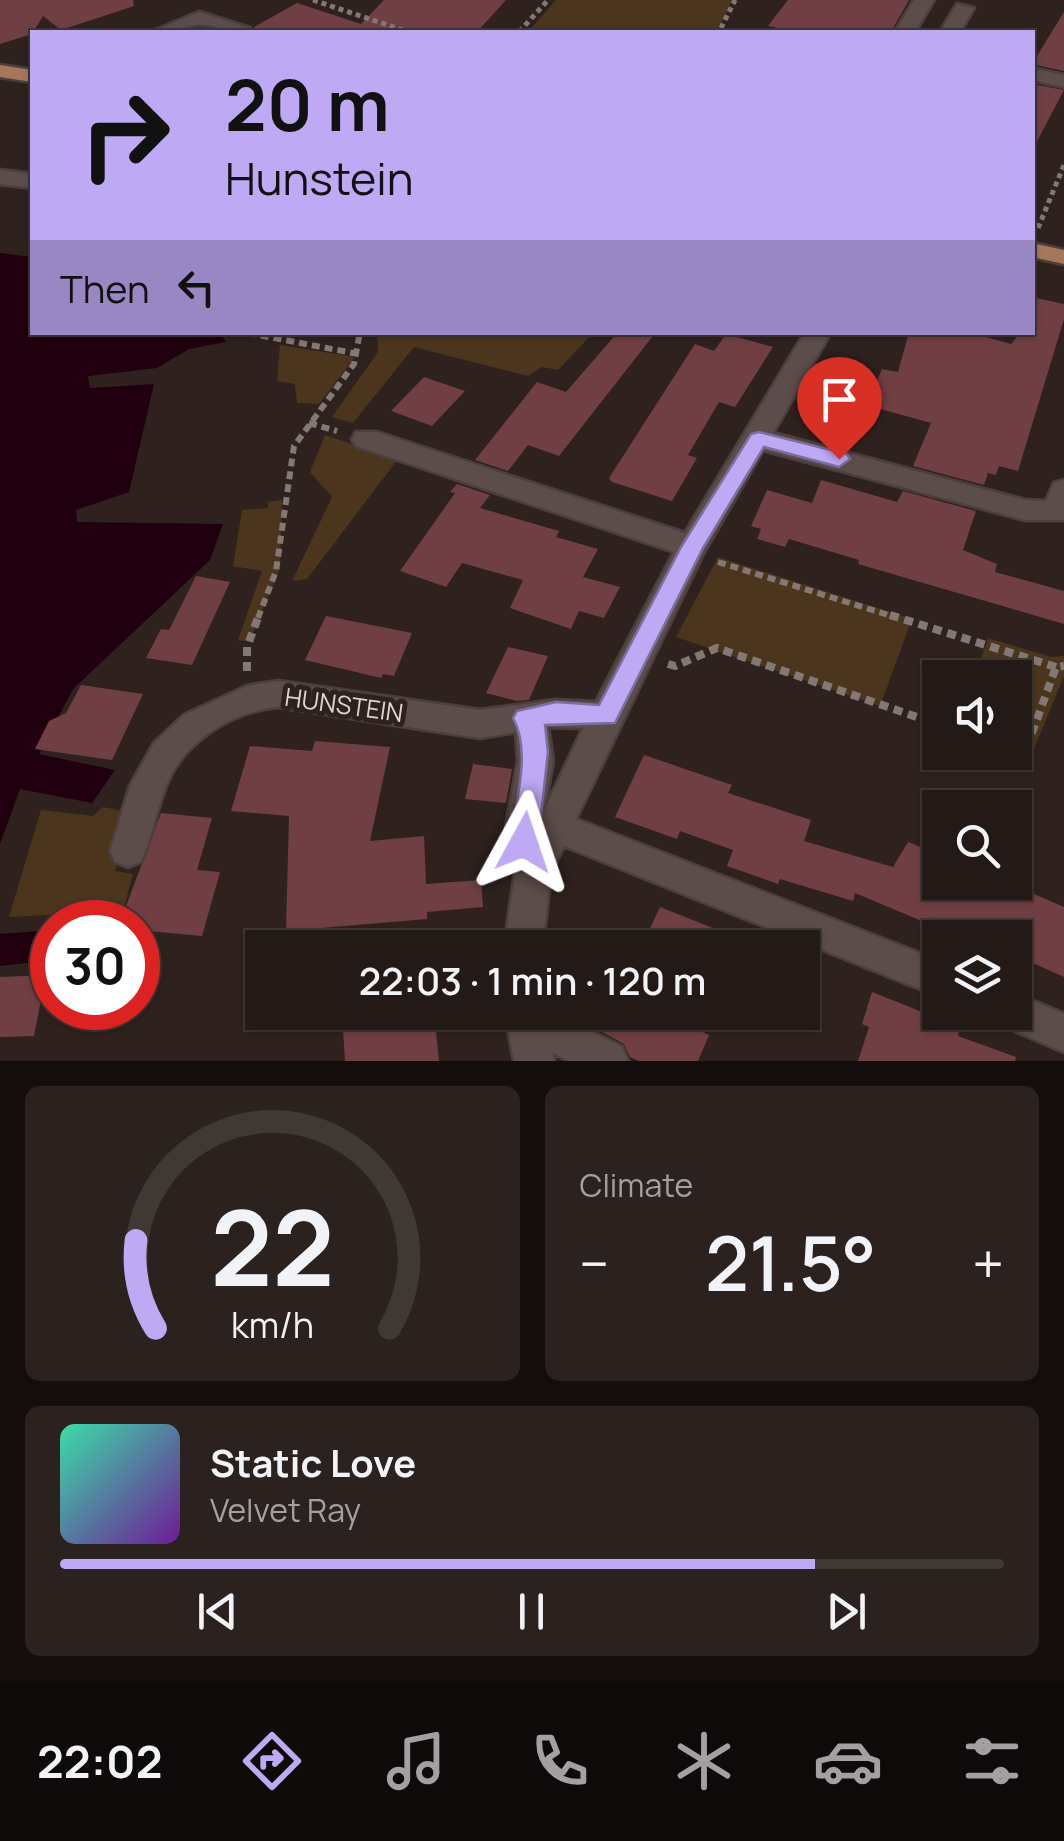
<!DOCTYPE html>
<html lang="en">
<head>
<meta charset="utf-8">
<style>
  body { margin:0; font-family:Manrope,sans-serif; background:#2b221f; color:#f1f3f6; height:100vh; display:flex; flex-direction:column; font-size:38px; white-space:nowrap }
  * { box-sizing:border-box; margin:0 }
  p { font-size:32px; color:#a3a0a1 }
  .icon { flex:none; width:55px; height:55px; fill:none; stroke:currentColor; stroke-width:2; stroke-linecap:round; stroke-linejoin:round }
  .map { position:relative; height:1061px; overflow:hidden }
  .details { display:flex; flex-direction:column; gap:25px; padding:25px; background:#130e0c; flex:1 }
  .details>* { flex:none }
  .guide { position:absolute; left:30px; top:30px; width:1005px; height:305px; border-radius:0px; box-shadow:0 2px 8px #0004,0 0 0 2px #403835; background:#bea9f4; color:#111; overflow:hidden }
  .buttons { position:absolute; left:922px; top:660px; display:grid; gap:20px }
  .buttons a { display:grid; place-items:center; width:110px; height:110px; border-radius:0px; background:#231916; box-shadow:0 2px 8px #0004,0 0 0 2px #403835; font-size:50px }
  .speed { position:absolute; left:30px; top:900px; display:flex; gap:20px; font-size:50px; font-weight:700; text-align:center }
  .speed>* { display:grid; place-content:center; width:130px; height:130px; border-radius:50%; background:#231916; box-shadow:0 2px 8px #0004,0 0 0 2px #403835; line-height:1 }
  .speed .limit { border:15px solid #d22; background:#fff; color:#111 }
  .pin { position:absolute; display:grid; place-items:center; width:85px; height:85px; color:#fff; margin:-102px -42px; border-radius:50% 50% 50% 0; rotate:-45deg; box-shadow:0 0 10px #0007 }
  .pin .icon { rotate:45deg }
  .me { position:absolute; width:110px; margin:-55px; rotate:5deg; stroke-linejoin:round; filter:drop-shadow(0 0 8px #0008) }
  .turn { display:flex; align-items:center; gap:35px; height:210px; padding:0 30px; font-size:45px }
  .turn .icon { width:130px; height:130px; stroke-width:2.5 }
  .turn b { display:block; font-size:70px; line-height:85px }
  .then { display:flex; align-items:center; height:95px; padding:0 30px; background:#0003; gap:20px; font-size:38px }
  .big { font-size:75px; font-weight:600; line-height:1.1 }
  .details .card { flex:1; display:flex; flex-direction:column; justify-content:center; gap:15px; min-width:0; padding:0 35px; border-radius:15px; background:#2b221f }
  .details .dial { align-items:center; gap:0 }
  .dial svg { height:260px; overflow:visible; fill:none; stroke:#403835; stroke-width:7; stroke-linecap:round; text-anchor:middle }
  .dial text { fill:#f1f3f6; stroke:none }
  .song { display:flex; align-items:center; gap:30px }
  .cover { width:120px; height:120px; border-radius:15px; background:linear-gradient(135deg,hsl(160 70% 55%),hsl(280 70% 35%)) }
  .played { height:10px; border-radius:5px; background:linear-gradient(90deg,#bea9f4 80%,#403835 80%) }
  .keys { display:flex; justify-content:space-around; direction:ltr }
  .heat { display:flex; justify-content:space-between; align-items:center; font-size:55px; direction:ltr }
  .details .tiles { flex:1; display:grid; gap:25px; grid-template-columns:1fr 1fr }
  .card:last-child { grid-column:span 2 }
  .trip { position:absolute; left:245px; top:930px; width:575px; height:100px; border-radius:0px; background:#231916; box-shadow:0 2px 8px #0004,0 0 0 2px #403835; font-weight:600; line-height:100px; text-align:center }
  .dock { display:flex; height:160px; justify-content:space-around; align-items:center; background:#0e0a09; color:#a3a0a1 }
  .dock .icon { width:70px; height:70px }
  .dock .active { color:#bea9f4 }
  .dock b { font-size:45px; color:#f1f3f6 }
  .map>svg:first-child { display:block }
  .green { fill:#4b361d }
  .water { fill:#20000e }
  .building { fill:#703f44 }
  .lines { fill:none; stroke-linecap:round; stroke-linejoin:round }
  .minor-casing { stroke:#4b3f3d; stroke-width:5 }
  .major-casing { stroke:#4b3f3d; stroke-width:5 }
  .path-far2 { stroke:#847875; stroke-width:5; stroke-dasharray:5 4; stroke-linecap:butt }
  .path-far1 { stroke:#847875; stroke-width:6; stroke-dasharray:8 5; stroke-linecap:butt }
  .path { stroke:#847875; stroke-width:8; stroke-dasharray:9 6; stroke-linecap:butt }
  .minor { fill:#5d4d4a; fill-rule:evenodd }
  .major { fill:#a8775b; fill-rule:evenodd }
  .route { fill:#bea9f4; stroke:#7c6e9f; stroke-width:2.5 }
  .labels { text-anchor:middle; stroke-width:10; stroke-linejoin:round; paint-order:stroke }
  .street-label { font-size:25px; fill:#ded4d2; stroke:#2f211e }
</style>
</head>
<body>
<div class="map">
<svg width="1064" height="1061" viewBox="0 0 1064 1061">
  <rect width="100%" height="100%" fill="#2f211e"/>
  <path class="green" d="M 556,0 L 732,0 L 719,28 L 528,32 Z
    M 377,333 L 377,332 L 593,333 L 558,370 L 542,367 L 528,376 L 414,347 L 353,423 L 332,417 L 378,352 Z
    M 280,345 L 355,357 L 319,404 L 297,403 L 295,384 L 277,381 Z
    M 325,435 L 398,459 L 307,579 L 292,581 L 332,497 L 310,472 Z
    M 282,500 L 280,568 L 249,642 L 238,640 L 262,571 L 233,566 L 242,510 L 268,508 L 268,502 Z
    M 718,557 L 912,619 L 880,706 L 676,637 Z
    M 988,638 L 1051,657 L 1064,656 L 1064,676 L 1029,761 L 1007,753 L 1015,752 L 1015,678 L 975,677 Z
    M 103,807 L 132,813 L 115,871 L 133,874 L 120,922 L 67,922 L 68,914 L 9,917 L 41,810 L 93,816 Z"/>
  <path class="water" d="M 0,253 L 32,257 L 32,332 L 220,333 L 226,342 L 189,349 L 157,368 L 88,376 L 90,388 L 154,384 L 129,492 L 76,510 L 77,522 L 223,524 L 210,560 L 73,689 L 39,754 L 115,770 L 92,803 L 20,789 L 0,844 Z
    M 51,930 L 43,961 L 0,966 L 0,934 Z"/>
  <path class="building" d="M 0,0 L 133,0 L 134,6 L 61,30 L 43,16 L 32,34 L 0,44 Z
    M 384,0 L 506,0 L 477,32 L 257,32 L 254,27 L 297,3 L 361,24 Z
    M 788,0 L 909,0 L 891,32 L 799,32 L 768,26 Z
    M 1064,12 L 1064,71 L 1032,64 Z
    M 1032,84 L 1064,90 L 1032,151 Z
    M 1032,297 L 1064,304 L 1064,319 L 1018,471 L 999,466 L 996,475 L 988,473 L 984,485 L 913,466 L 931,423 L 866,405 L 882,369 L 898,372 L 909,332 L 968,332 L 1011,344 L 1021,332 L 1032,332 Z
    M 618,332 L 656,332 L 559,456 L 528,445 L 508,471 L 475,460 L 537,382 L 566,392 Z
    M 726,334 L 773,347 L 735,407 L 719,402 L 688,455 L 697,458 L 672,501 L 612,482 L 609,478 L 695,344 L 714,351 Z
    M 424,377 L 465,391 L 432,426 L 391,411 Z
    M 821,480 L 897,502 L 903,491 L 976,511 L 963,550 L 997,564 L 995,572 L 1064,591 L 1064,624 L 858,564 L 859,560 L 789,539 L 785,547 L 757,539 L 761,529 L 751,526 L 767,490 L 812,503 Z
    M 457,484 L 490,495 L 480,508 L 559,531 L 556,537 L 598,549 L 583,577 L 620,587 L 604,618 L 579,611 L 571,629 L 510,608 L 523,580 L 462,563 L 446,587 L 400,571 L 455,493 L 450,492 Z
    M 196,576 L 230,582 L 192,665 L 146,658 L 161,629 L 169,630 Z
    M 326,616 L 412,633 L 394,676 L 383,674 L 381,678 L 305,660 Z
    M 508,647 L 548,656 L 529,700 L 517,701 L 486,693 Z
    M 81,685 L 143,694 L 112,760 L 35,749 L 49,721 L 66,713 Z
    M 315,741 L 390,747 L 370,841 L 424,836 L 426,884 L 481,880 L 483,907 L 427,912 L 427,919 L 286,931 L 289,816 L 231,811 L 250,746 L 312,751 Z
    M 644,755 L 732,785 L 728,793 L 811,820 L 804,841 L 893,867 L 908,842 L 940,855 L 940,882 L 1006,882 L 1064,907 L 1064,977 L 1015,955 L 1015,938 L 962,938 L 855,893 L 853,901 L 780,879 L 778,884 L 727,866 L 733,850 L 680,831 L 677,839 L 615,817 Z
    M 473,764 L 512,769 L 506,803 L 465,799 Z
    M 161,813 L 212,818 L 197,870 L 220,872 L 202,936 L 138,930 L 138,922 L 120,922 Z
    M 660,907 L 758,946 L 758,948 L 641,948 Z
    M 46,975 L 34,1036 L 0,1037 L 0,977 Z
    M 872,992 L 960,1027 L 958,1036 L 1016,1057 L 1015,1061 L 858,1061 L 869,1027 L 862,1024 Z
    M 342,1012 L 434,1012 L 439,1061 L 345,1061 Z
    M 612,1012 L 660,1012 L 709,1035 L 698,1061 L 639,1061 L 630,1057 L 624,1044 L 602,1032 Z"/>
  <g class="lines">
    <g class="minor-casing">
      <path id="minor" d="M 914,0 L 934,0 L 915,32 L 895,32 Z
        M 957,4 L 974,8 L 960,32 L 940,32 Z
        M 199,12 L 250,28 L 253,32 C 234,33 211,24 198,25 C 181,27 169,33 151,32 Z
        M 1032,68 L 1064,75 L 1064,87 L 1032,80 Z
        M 0,170 L 32,174 L 32,188 L 0,184 Z
        M 805,332 L 831,332 L 773,433 L 1025,500 L 1046,501 L 1054,483 L 1064,480 L 1064,520 L 1025,520 L 763,450 L 703,554 L 576,819 L 940,961 L 940,997 L 564,846 L 551,873 L 542,948 L 504,948 L 515,873 L 506,827 L 518,761 L 516,732 L 480,738 L 278,707 C 232,711 183,742 166,786 C 156,811 152,838 141,862 L 128,867 L 115,862 L 110,851 L 130,786 L 154,743 L 184,715 L 247,686 L 278,681 L 480,710 L 556,700 L 596,702 L 674,552 L 356,446 L 352,439 L 356,432 L 376,432 L 685,533 ZM 548,727 L 583,728 L 544,811 L 553,761 Z
        M 1015,993 L 1064,1014 L 1064,1052 L 1001,1025 L 995,1012 L 1015,1012 Z
        M 505,1012 L 555,1012 L 622,1047 L 628,1061 L 568,1061 L 553,1053 L 554,1061 L 514,1061 Z"/>
    </g>
    <g class="major-casing">
      <path id="major" d="M 0,65 L 32,70 L 32,82 L 0,77 Z
        M 1032,243 L 1064,250 L 1064,264 L 1032,257 Z"/>
    </g>
    <path class="path-far2" d="M 313,0 L 408,32
      M 721,28 L 735,0
      M 519,32 L 548,0
      M 653,32 L 749,32
      M 1038,228 L 1064,165"/>
    <path class="path-far1" d="M 248,333 L 358,354
      M 309,423 L 337,431
      M 718,562 L 898,618
      M 258,618 L 276,571 L 294,446 L 354,364 L 360,332"/>
    <path class="path" d="M 890,615 L 1056,667
      M 668,664 L 675,666 L 717,648 L 940,725
      M 247,671 L 247,647 L 259,615
      M 1015,750 L 1025,752 L 1056,667 L 1064,666"/>
    <use href="#minor" class="minor"/>
    <use href="#major" class="major"/>
  </g>
  <path class="route" d="M 759,432 L 847,454 L 850,459 L 839,467 L 764,447 L 703,548 L 615,723 L 545,725 L 548,752 L 538,842 L 534,850 L 514,850 L 510,842 C 515,804 532,752 513,718 L 517,711 L 556,702 L 599,705 L 681,547 L 751,434 Z"/>
  <g class="labels">
    <g class="street-label">
      <text transform="translate(344 705) rotate(8)" y="9">HUNSTEIN</text>
    </g>
  </g>
</svg>
<div class="buttons">
<a><svg class="icon" aria-label="sound" viewBox="0 0 24 24"><path d="M4 9h4l5-4v14l-5-4H4zM17 9q2 3 0 6"/></svg></a>
<a><svg class="icon" aria-label="search" viewBox="0 0 24 24"><circle cx="10" cy="10" r="6"/><path d="M15 15l6 6"/></svg></a>
<a><svg class="icon" aria-label="layers" viewBox="0 0 24 24"><path d="M12 4l9 5-9 5-9-5zM3 14l9 5 9-5"/></svg></a>
</div>
<div class="speed"><div class="limit">30</div></div>
<div class="pin" style="left:839px;top:459px;background:#d93025"><svg class="icon" aria-label="arrive" viewBox="0 0 24 24"><path d="M6 21V4h12l-3 4 3 4H6"/></svg></div>
<svg class="me" style="left:524px;top:842px" viewBox="-20 -20 40 40"><path d="M0-17L14 15 0 8-14 15z" fill="#bea9f4" stroke="#fff" stroke-width="4"/></svg>
<div class="trip">22:03 · 1 min · 120 m</div>
<div class="guide">
<div class="turn"><svg class="icon" aria-label="right" viewBox="0 0 24 24"><path d="M7 20v-9h11M14 6l5 5-5 5"/></svg><div><b>20 m</b>Hunstein</div></div>
<div class="then">Then<svg class="icon" aria-label="left" viewBox="0 0 24 24"><path d="M17 20v-9H6M10 6l-5 5 5 5"/></svg></div>
</div>
</div>
<section class="details">
<div class="tiles">
<div class="card dial"><svg viewBox="0 0 100 80">
<path d="M14 69A42 42 0 1 1 86 69"/>
<path d="M14 69A42 42 0 0 1 8 42" stroke="#bea9f4"/>
<text x="50" y="56" font-size="32" font-weight="700">22</text>
<text x="50" y="72" font-size="11">km/h</text>
</svg></div>
<div class="card"><p>Climate</p>
<div class="heat"><a>−</a><b class="big">21.5°</b><a>+</a></div>
</div>
<div class="card">
<div class="song"><i class="cover"></i><div><b>Static Love</b><p>Velvet Ray</p></div></div>
<div class="played"></div>
<div class="keys"><svg class="icon" aria-label="previous" viewBox="0 0 24 24"><path d="M18 5L8 12l10 7zM5 5v14"/></svg><svg class="icon" aria-label="pause" viewBox="0 0 24 24"><path d="M8 5v14M16 5v14"/></svg><svg class="icon" aria-label="next" viewBox="0 0 24 24"><path d="M6 5l10 7-10 7zM19 5v14"/></svg></div>
</div>
</div>
</section>
<nav class="dock">
<b>22:02</b>
<svg class="icon active" aria-label="directions" viewBox="0 0 24 24"><path d="M12 3l9 9-9 9-9-9zM9 14v-3h6M13 9l2 2-2 2"/></svg>
<svg class="icon" aria-label="music" viewBox="0 0 24 24"><path d="M9 18V5l10-2v13"/><circle cx="6" cy="18" r="3"/><circle cx="16" cy="16" r="3"/></svg>
<svg class="icon" aria-label="phone" viewBox="0 0 24 24"><path d="M5 4h4l2 5-3 2q2 4 5 5l2-3 5 2v4C11 20 4 13 5 4z"/></svg>
<svg class="icon" aria-label="climate" viewBox="0 0 24 24"><path d="M12 3v18M4 7l16 10M4 17L20 7"/></svg>
<svg class="icon" aria-label="car" viewBox="0 0 24 24"><path d="M5 17H2v-5l4-1 3-4h7l3 4 3 1v5h-3M9 17h6M6 11h13"/><circle cx="7" cy="17" r="2"/><circle cx="17" cy="17" r="2"/></svg>
<svg class="icon" aria-label="filters" viewBox="0 0 24 24"><path d="M4 7h16M4 17h16"/><circle cx="9" cy="7" r="2"/><circle cx="15" cy="17" r="2"/></svg>
</nav>
</body>
</html>
